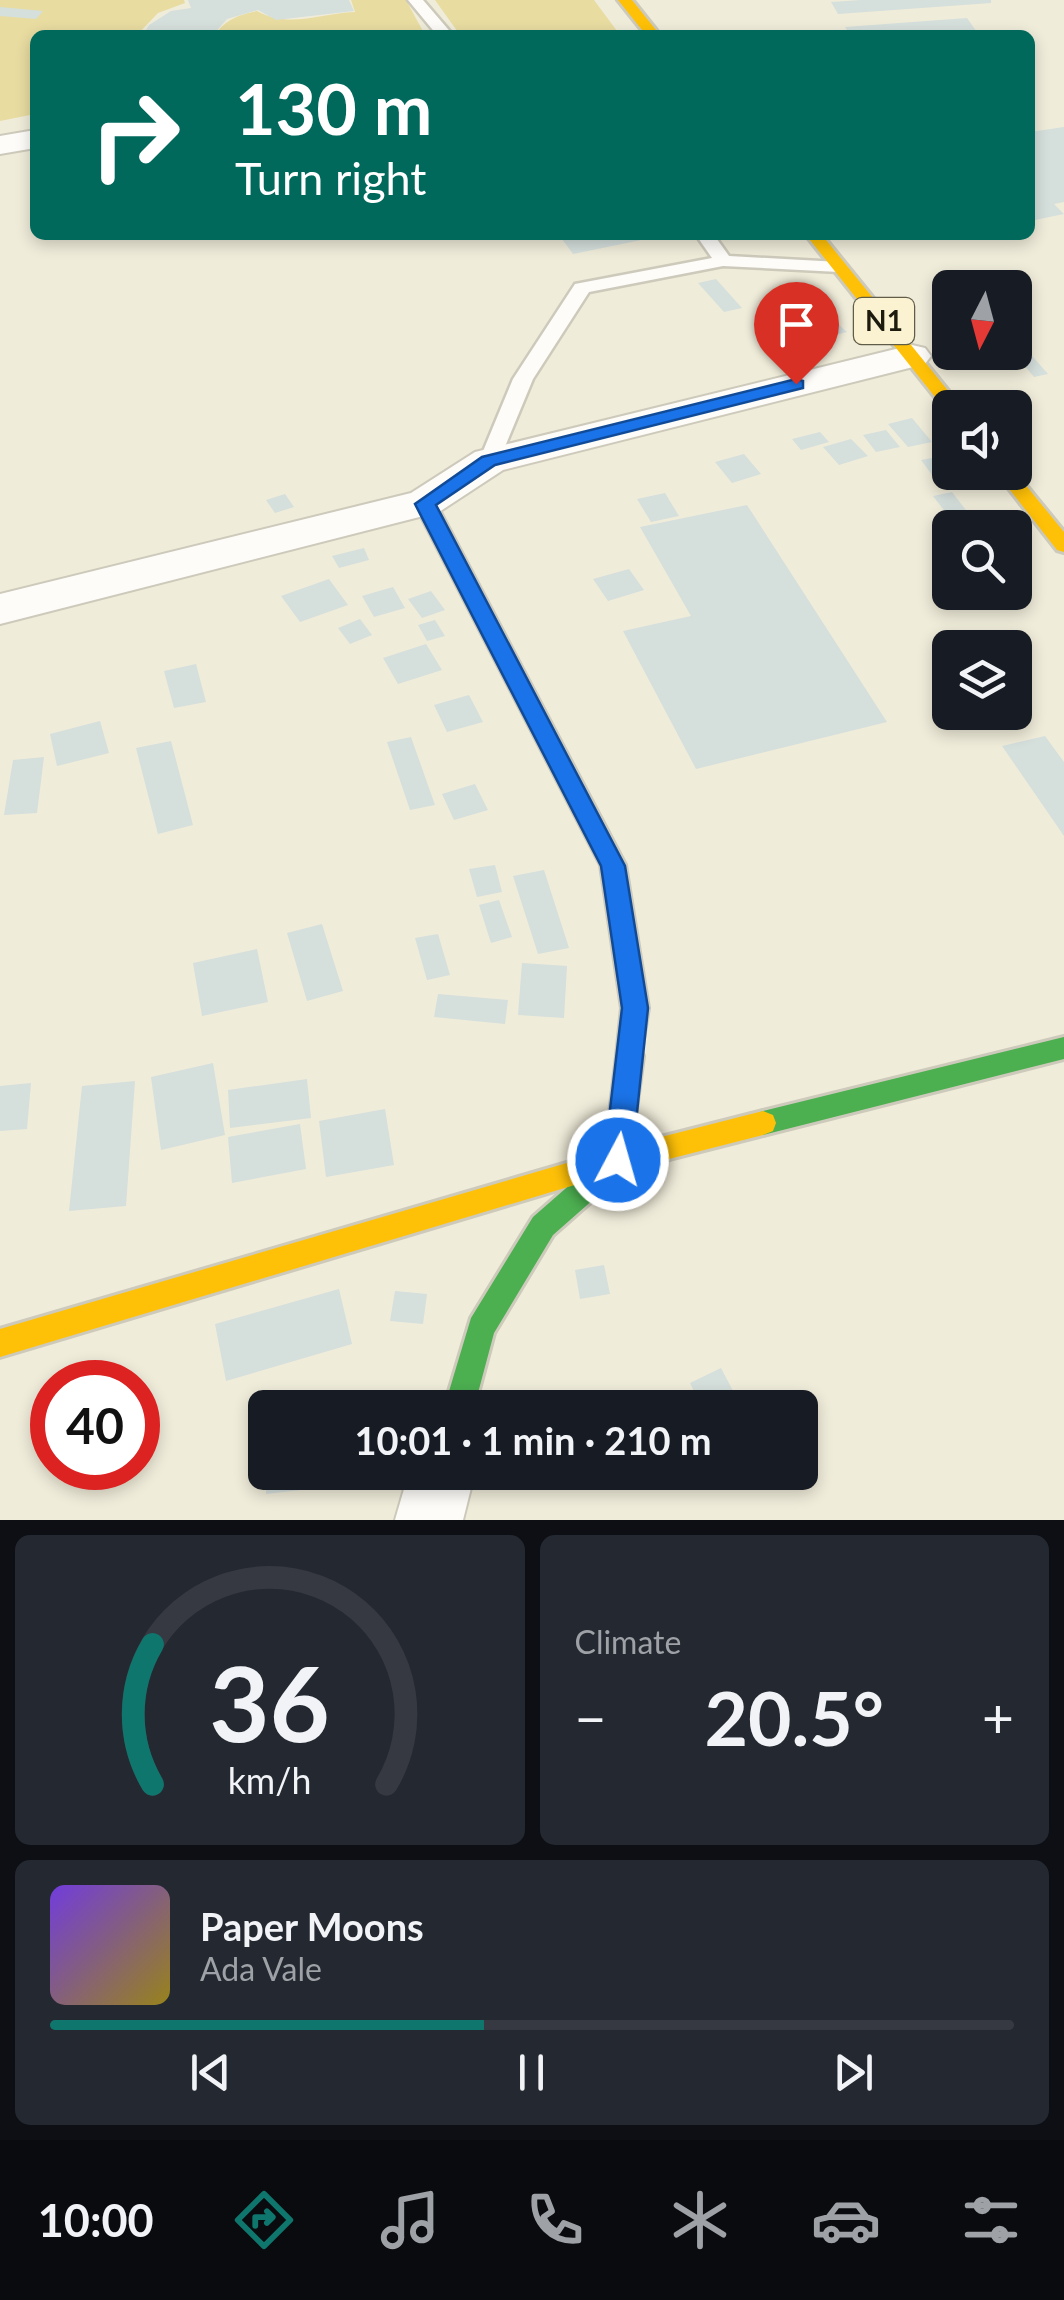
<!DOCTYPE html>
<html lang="en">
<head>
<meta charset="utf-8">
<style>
  body { margin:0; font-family:Lato,sans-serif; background:#242831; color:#f1f3f6; height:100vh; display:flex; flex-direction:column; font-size:38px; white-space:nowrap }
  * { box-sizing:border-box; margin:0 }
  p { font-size:32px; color:#9ea1a6 }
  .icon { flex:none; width:55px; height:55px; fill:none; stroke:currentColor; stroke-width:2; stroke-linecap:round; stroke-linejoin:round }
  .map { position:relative; height:1520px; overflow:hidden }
  .side { display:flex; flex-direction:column; gap:15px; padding:15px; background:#0d0f14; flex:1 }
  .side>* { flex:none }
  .banner { position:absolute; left:30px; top:30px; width:1005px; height:210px; border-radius:15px; box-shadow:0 5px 15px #0003; background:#00695c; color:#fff; overflow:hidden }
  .needle { width:65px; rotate:186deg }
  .buttons { position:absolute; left:932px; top:270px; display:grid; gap:20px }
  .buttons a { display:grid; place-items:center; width:100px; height:100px; border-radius:15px; background:#171b24; box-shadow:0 5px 15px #0003; font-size:50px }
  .speed { position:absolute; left:30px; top:1360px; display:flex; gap:20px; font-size:50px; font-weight:700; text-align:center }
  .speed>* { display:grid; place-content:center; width:130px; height:130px; border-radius:50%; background:#171b24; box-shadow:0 5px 15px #0003; line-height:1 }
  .speed .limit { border:15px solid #d22; background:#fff; color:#111 }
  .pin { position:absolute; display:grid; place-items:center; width:85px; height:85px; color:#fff; margin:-102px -42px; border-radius:50% 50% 50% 0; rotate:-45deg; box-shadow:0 0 10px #0007 }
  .pin .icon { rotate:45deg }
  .me { position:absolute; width:110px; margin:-55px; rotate:6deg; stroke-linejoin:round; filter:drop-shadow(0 0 8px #0008) }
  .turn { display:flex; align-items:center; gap:35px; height:210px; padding:0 40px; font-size:45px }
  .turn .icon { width:130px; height:130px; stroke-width:2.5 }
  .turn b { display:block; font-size:70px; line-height:85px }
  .big { font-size:75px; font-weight:700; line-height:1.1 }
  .side .card { flex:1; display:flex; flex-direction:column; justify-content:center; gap:15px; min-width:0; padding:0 35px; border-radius:15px; background:#242831 }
  .side .dial { align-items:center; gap:0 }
  .dial svg { height:260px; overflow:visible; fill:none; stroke:#363941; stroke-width:7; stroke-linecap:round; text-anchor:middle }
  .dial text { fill:#f1f3f6; stroke:none }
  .song { display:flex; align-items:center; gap:30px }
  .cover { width:120px; height:120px; border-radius:15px; background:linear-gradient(135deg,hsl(260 70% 55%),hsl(50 70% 35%)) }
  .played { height:10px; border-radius:5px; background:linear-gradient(90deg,#0f766e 45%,#363941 45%) }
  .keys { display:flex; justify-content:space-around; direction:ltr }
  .heat { display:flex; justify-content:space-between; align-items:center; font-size:55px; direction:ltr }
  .side .tiles { flex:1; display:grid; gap:15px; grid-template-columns:1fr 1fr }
  .card:last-child { grid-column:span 2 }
  .trip { position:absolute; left:248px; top:1390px; width:570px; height:100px; border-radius:15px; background:#171b24; box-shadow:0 5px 15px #0003; font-weight:700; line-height:100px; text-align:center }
  .menu { display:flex; height:160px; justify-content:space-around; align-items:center; background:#090b0e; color:#9ea1a6 }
  .menu .icon { width:70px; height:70px }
  .menu .current { color:#0f766e }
  .menu b { font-size:45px; color:#f1f3f6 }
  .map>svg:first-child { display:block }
  .green { fill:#e8dca1 }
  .building { fill:#d5dfdc }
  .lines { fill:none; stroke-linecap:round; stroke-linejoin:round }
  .lane-casing { stroke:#cdcabb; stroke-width:5 }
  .street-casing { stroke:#cdcabb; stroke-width:4 }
  .fast-casing { stroke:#cdcabb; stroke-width:6 }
  .slow-casing { stroke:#cdcabb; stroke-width:6 }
  .lane { fill:#fdfcf9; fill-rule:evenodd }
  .street { fill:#fdfcf9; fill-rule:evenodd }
  .fast { fill:#4caf50; fill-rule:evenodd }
  .slow { fill:#ffc107; fill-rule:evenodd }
  .route { fill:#1a73e8; stroke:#114b97; stroke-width:2.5 }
  .labels { text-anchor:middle; stroke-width:8; stroke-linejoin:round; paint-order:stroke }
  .shield { fill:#faf2d0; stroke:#5f5c48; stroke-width:2.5 }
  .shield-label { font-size:28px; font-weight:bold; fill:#1d1b0e }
</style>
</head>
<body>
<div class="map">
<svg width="1064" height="1520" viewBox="0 0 1064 1520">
  <rect width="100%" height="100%" fill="#f0ecda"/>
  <path class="green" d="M 0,0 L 184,0 L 185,3 L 158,13 L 137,35 L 35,35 L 35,114 L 0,121 Z
    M 351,0 L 406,0 L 425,35 L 215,35 C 226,19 239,15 257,11 C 289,29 321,13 355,12 Z
    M 435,0 L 594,0 L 620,35 L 460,35 Z"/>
  <path class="building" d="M 188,0 L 349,0 L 354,11 L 276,20 L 258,10 L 227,19 L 213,35 L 143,35 L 149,25 L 171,11 L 191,8 Z
    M 861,0 L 991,0 L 991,3 L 838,14 L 831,2 Z
    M 0,7 L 43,11 L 36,19 L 0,16 Z
    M 967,18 L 979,35 L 850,35 L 845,27 Z
    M 1064,127 L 1064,202 L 1054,204 L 1064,214 L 1030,221 L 1030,132 Z
    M 559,235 L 655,235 L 656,237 L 573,254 Z
    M 716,279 L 742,308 L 724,312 L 698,283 Z
    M 836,322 L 847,332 L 828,337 L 818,328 Z
    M 1027,350 L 1048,374 L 1034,377 L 1013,352 Z
    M 912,418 L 932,442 L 908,447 L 888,424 Z
    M 886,430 L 900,447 L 876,452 L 863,435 Z
    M 820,432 L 829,442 L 801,450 L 792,439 Z
    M 851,439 L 868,456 L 839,465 L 823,447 Z
    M 744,454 L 761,474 L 732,483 L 715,462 Z
    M 943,456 L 950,472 L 960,478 L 938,483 L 921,460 Z
    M 952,492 L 969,514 L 950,518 L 933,496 Z
    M 665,493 L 679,516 L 651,522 L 637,499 Z
    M 285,494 L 294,507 L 275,513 L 266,500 Z
    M 747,505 L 887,722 L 696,769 L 623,631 L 691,616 L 640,527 Z
    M 364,548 L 369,560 L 339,568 L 332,556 Z
    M 629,569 L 644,590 L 608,601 L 593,579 Z
    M 329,579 L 348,605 L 300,622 L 281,596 Z
    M 393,587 L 405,608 L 374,617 L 362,596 Z
    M 431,591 L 445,610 L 422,618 L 408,599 Z
    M 360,619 L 372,635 L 350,644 L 338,628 Z
    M 435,620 L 445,636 L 427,641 L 418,625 Z
    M 426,644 L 442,670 L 398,684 L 383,658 Z
    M 196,664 L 206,702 L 174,708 L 164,671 Z
    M 469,695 L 483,722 L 447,732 L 434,705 Z
    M 100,721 L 109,753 L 57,766 L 50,734 Z
    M 1045,736 L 1064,762 L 1064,836 L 1002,746 Z
    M 411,737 L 435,805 L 410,810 L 387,742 Z
    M 171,741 L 193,825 L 158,834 L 136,748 Z
    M 44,757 L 37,813 L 4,815 L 13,760 Z
    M 475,784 L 488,810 L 454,820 L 442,794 Z
    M 495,865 L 502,892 L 477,897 L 469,869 Z
    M 544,870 L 569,948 L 538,954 L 513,876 Z
    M 499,900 L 512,937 L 491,943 L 479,905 Z
    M 322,924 L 343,991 L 307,1001 L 287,933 Z
    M 438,934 L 450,975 L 427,980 L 415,938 Z
    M 257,949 L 268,1002 L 202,1016 L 193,963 Z
    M 522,963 L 567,966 L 564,1018 L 518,1015 Z
    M 438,994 L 508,1000 L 505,1024 L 434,1017 Z
    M 213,1063 L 225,1135 L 161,1150 L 151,1077 Z
    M 307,1079 L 311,1118 L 230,1128 L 228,1090 Z
    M 135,1081 L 126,1206 L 69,1211 L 82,1086 Z
    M 31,1083 L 27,1129 L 0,1131 L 0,1086 Z
    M 385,1109 L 394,1165 L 326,1177 L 319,1121 Z
    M 300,1124 L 306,1169 L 232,1183 L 228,1137 Z
    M 604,1265 L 610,1294 L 580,1299 L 575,1270 Z
    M 339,1289 L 352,1344 L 226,1381 L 215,1324 Z
    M 395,1291 L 427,1294 L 423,1324 L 390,1321 Z
    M 721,1368 L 742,1408 L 702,1408 L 690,1383 Z
    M 266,1472 L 336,1472 L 336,1486 L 266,1494 Z"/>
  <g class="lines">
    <g class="lane-casing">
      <path id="lane" d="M 408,0 L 423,0 L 453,35 L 437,35 Z
        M 696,235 L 714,235 L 729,256 L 839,262 L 848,267 L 839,272 L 723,266 L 589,292 L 533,379 L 499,461 L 496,466 L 482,466 L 479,461 L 513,379 L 575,284 L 712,258 Z"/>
    </g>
    <g class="street-casing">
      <path id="street" d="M 35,130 L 35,148 L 0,154 L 0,136 Z
        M 912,345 L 925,348 L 931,356 L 925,364 L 503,470 L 439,512 L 0,624 L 0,594 L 411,493 L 475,452 Z
        M 409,1472 L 475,1472 L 463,1520 L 395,1520 Z"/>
    </g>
    <g class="fast-casing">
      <path id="fast" d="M 1064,1037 L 1064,1059 L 763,1135 L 753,1131 L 750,1123 L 753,1115 L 763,1111 Z
        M 630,1045 L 639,1048 L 643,1056 L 628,1169 L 553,1235 L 494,1333 L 474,1408 L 444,1408 L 471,1318 L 533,1217 L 605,1154 L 617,1056 L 621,1048 Z"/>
    </g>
    <g class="slow-casing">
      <path id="slow" d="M 618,0 L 632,0 L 660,35 L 646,35 Z
        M 806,235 L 822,235 L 962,408 L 950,408 L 950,413 L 947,412 Z
        M 996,472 L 1015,472 L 1064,532 L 1064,552 L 1057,550 Z
        M 425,497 L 435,503 L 625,865 L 648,1008 L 639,1064 L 630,1067 L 621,1064 L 617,1056 L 622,1008 L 601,865 L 415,503 Z
        M 763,1111 L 773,1115 L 776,1123 L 773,1131 L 763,1135 L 618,1172 L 0,1357 L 0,1329 L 618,1148 Z"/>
    </g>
    <use href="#lane" class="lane"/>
    <use href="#street" class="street"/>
    <use href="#fast" class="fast"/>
    <use href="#slow" class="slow"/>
  </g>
  <path class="route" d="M 796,379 L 803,381 L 803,388 L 495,465 L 436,505 L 625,866 L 648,1008 L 632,1160 L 628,1169 L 618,1173 L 608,1169 L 604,1160 L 622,1008 L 601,866 L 415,504 L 482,457 Z"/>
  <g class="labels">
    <rect class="shield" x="854" y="298" width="60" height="46" rx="8"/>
    <g class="shield-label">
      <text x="884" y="331">N1</text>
    </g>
  </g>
</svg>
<div class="buttons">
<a><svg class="needle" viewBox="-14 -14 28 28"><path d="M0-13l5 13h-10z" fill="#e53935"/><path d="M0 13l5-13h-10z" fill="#9ea1a6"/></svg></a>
<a><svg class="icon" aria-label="sound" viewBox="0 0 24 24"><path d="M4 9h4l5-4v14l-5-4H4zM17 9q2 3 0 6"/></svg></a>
<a><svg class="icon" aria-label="search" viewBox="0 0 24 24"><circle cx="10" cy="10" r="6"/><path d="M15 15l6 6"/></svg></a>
<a><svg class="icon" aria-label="layers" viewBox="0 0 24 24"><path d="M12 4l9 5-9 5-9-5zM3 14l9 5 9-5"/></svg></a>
</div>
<div class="speed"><div class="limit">40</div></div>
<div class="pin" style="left:796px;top:384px;background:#d93025"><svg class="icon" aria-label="arrive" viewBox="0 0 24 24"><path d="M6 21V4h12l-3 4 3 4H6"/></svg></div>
<svg class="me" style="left:618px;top:1160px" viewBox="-20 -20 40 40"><circle r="17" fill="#1a73e8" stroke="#fff" stroke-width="3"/><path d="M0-11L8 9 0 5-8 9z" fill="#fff"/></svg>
<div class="trip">10:01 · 1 min · 210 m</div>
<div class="banner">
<div class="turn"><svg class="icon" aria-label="right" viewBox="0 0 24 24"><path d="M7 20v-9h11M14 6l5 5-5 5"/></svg><div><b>130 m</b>Turn right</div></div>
</div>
</div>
<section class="side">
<div class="tiles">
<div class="card dial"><svg viewBox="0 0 100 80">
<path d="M14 69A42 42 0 1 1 86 69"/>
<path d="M14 69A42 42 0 0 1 14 26" stroke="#0f766e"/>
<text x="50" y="56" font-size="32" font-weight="700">36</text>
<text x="50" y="72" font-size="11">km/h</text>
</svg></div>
<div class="card"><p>Climate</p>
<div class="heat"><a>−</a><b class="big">20.5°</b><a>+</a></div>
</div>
<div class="card">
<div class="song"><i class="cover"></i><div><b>Paper Moons</b><p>Ada Vale</p></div></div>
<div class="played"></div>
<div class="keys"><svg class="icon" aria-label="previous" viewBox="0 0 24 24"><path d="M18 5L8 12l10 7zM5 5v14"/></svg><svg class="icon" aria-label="pause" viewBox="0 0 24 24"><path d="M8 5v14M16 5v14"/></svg><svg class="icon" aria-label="next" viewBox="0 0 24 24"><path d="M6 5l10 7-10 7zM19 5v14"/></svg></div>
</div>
</div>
</section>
<nav class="menu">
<b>10:00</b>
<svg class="icon current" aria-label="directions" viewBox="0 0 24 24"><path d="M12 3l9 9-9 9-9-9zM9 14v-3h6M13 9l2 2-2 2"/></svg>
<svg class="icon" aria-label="music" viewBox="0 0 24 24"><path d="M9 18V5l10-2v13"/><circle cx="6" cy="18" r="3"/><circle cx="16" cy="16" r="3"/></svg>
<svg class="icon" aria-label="phone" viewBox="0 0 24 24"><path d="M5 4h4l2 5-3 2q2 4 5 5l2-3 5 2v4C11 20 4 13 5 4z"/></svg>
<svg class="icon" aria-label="climate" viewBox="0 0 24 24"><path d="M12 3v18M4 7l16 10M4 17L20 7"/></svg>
<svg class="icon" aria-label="car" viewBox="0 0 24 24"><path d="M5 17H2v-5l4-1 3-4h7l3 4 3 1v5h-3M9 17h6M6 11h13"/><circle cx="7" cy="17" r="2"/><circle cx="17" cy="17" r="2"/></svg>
<svg class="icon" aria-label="filters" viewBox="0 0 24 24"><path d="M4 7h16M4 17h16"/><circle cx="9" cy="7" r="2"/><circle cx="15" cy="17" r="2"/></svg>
</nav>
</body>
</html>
